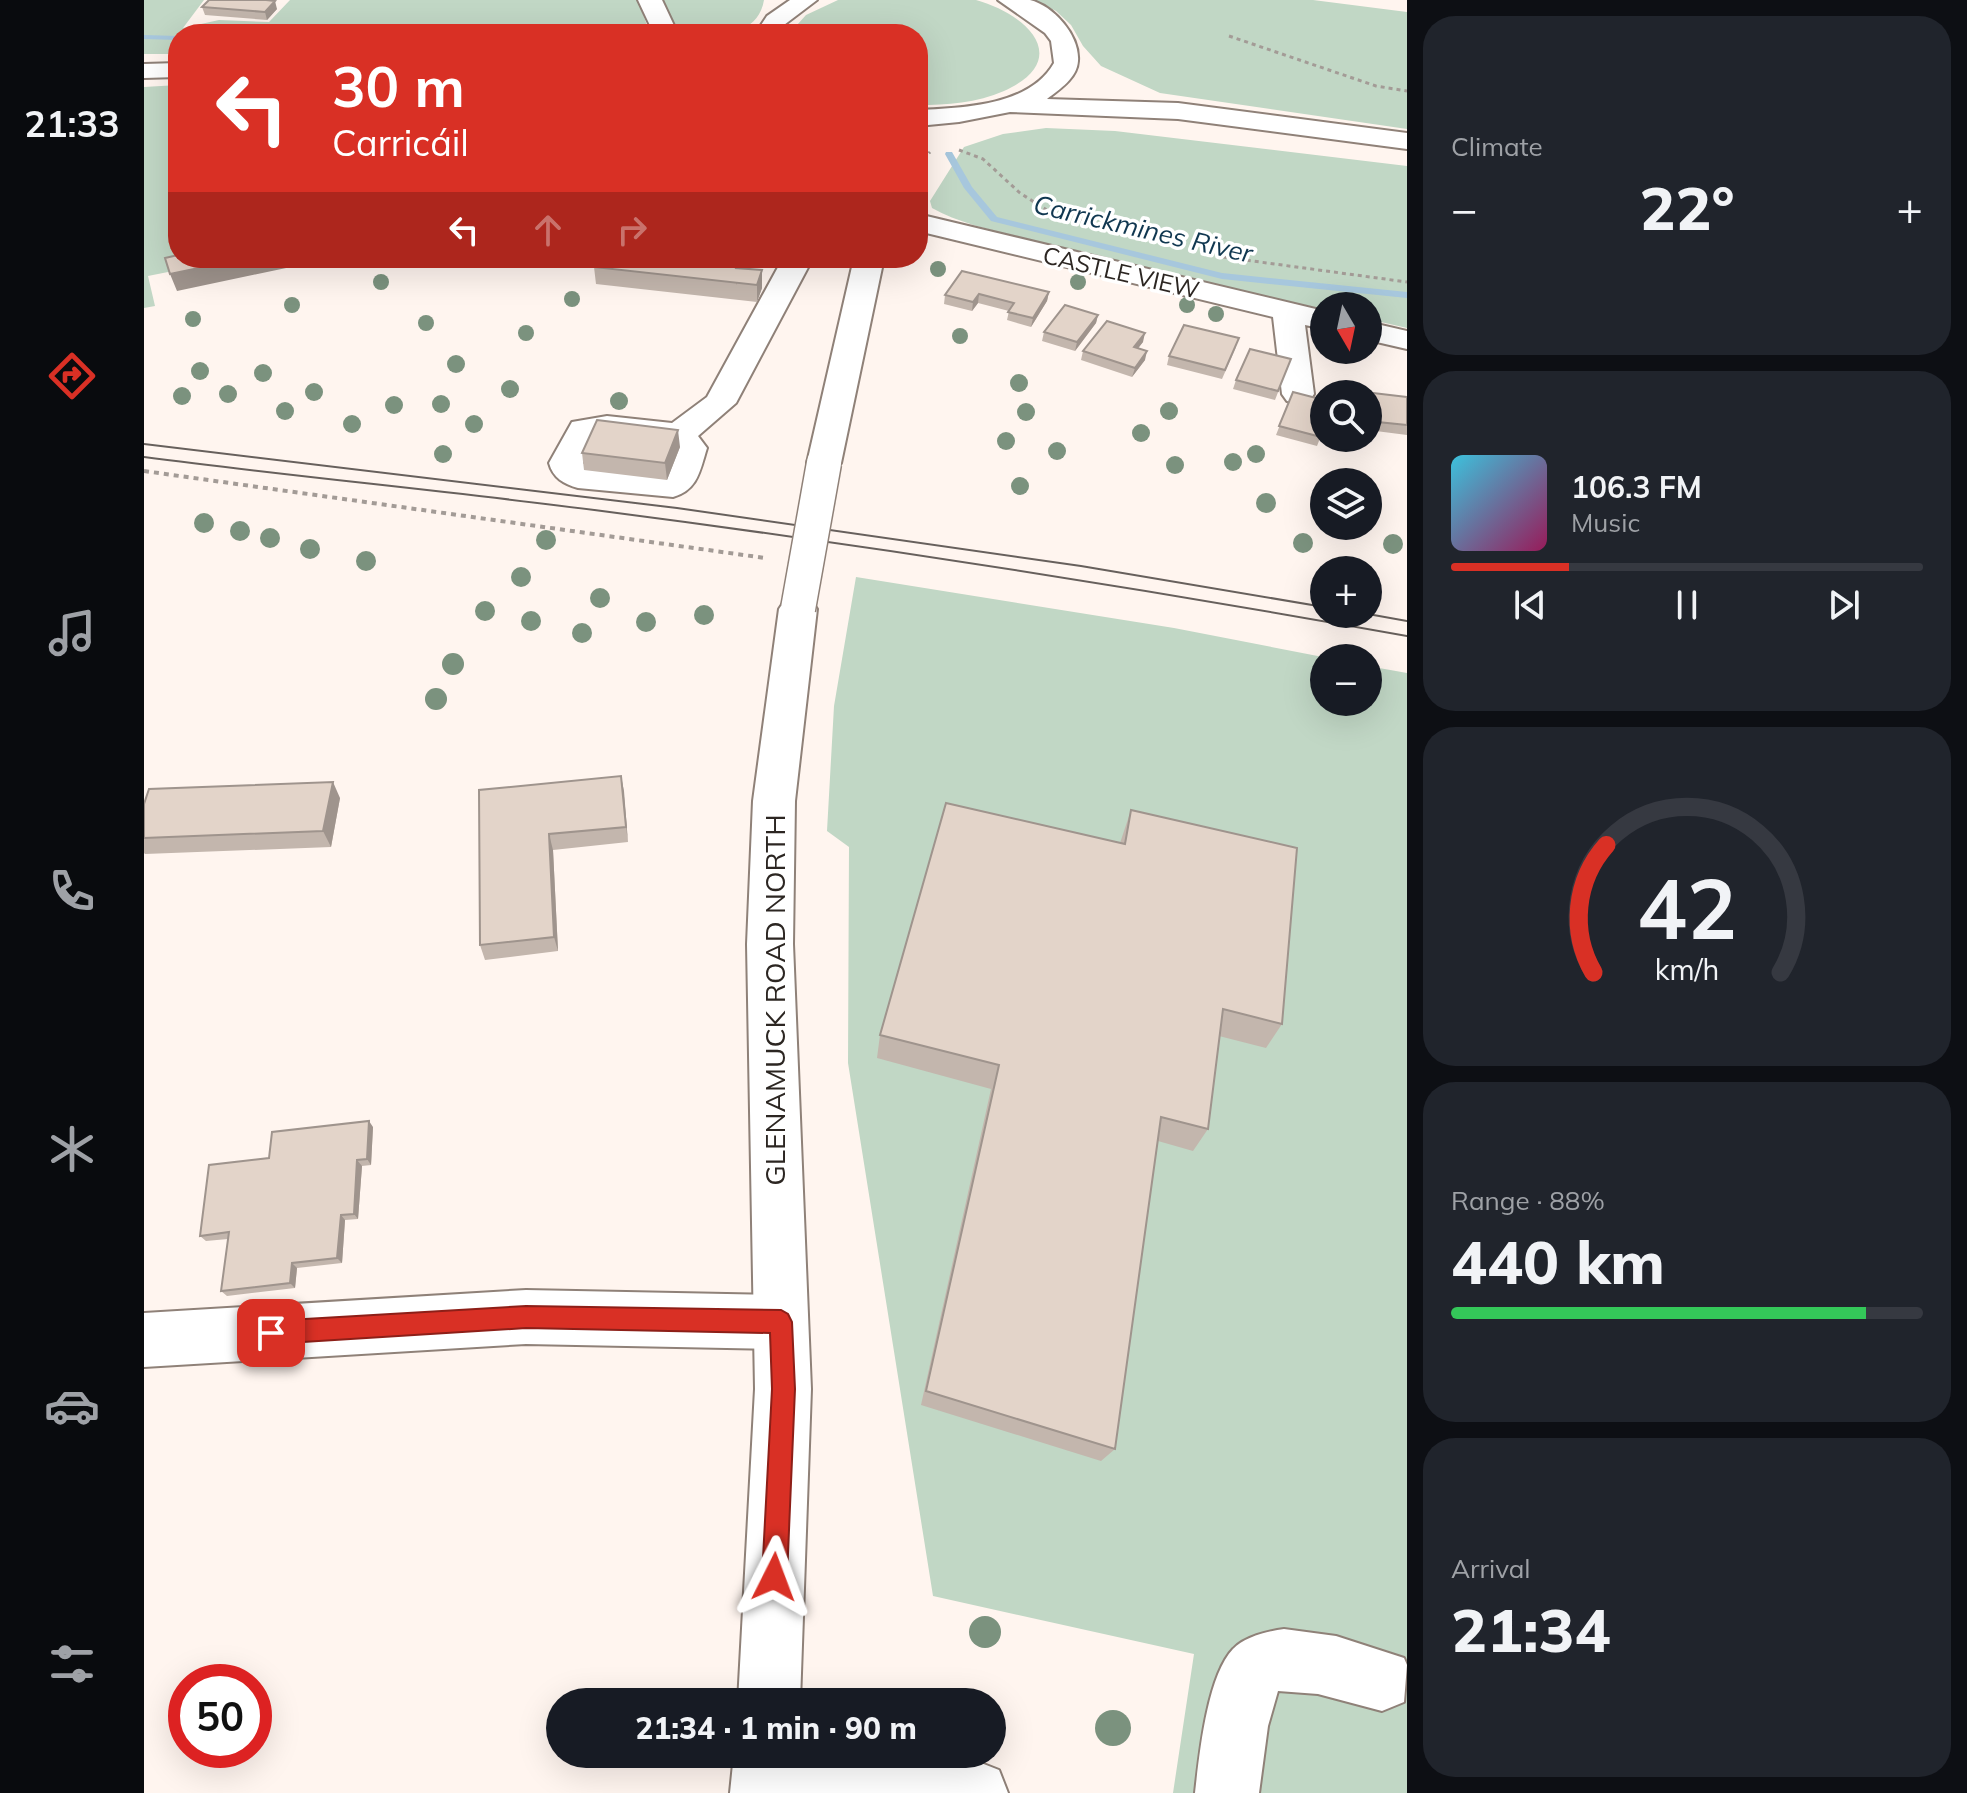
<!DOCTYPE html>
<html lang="en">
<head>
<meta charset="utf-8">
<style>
  body { margin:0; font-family:Mulish,sans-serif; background:#20242c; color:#f1f3f6; height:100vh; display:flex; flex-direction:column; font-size:30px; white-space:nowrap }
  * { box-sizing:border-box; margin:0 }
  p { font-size:26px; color:#9ea1a6 }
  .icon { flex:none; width:44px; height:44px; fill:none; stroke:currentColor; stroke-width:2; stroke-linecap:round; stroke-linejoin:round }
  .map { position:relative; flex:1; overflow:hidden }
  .side { display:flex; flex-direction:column; gap:16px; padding:16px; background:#0d0f14; width:560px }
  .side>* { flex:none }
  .hud { position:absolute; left:24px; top:24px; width:760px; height:244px; border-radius:32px; box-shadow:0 8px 32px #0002; background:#d93025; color:#fff; overflow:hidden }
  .needle { width:52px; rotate:171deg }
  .fabs { position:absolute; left:1166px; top:292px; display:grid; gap:16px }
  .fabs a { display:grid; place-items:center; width:72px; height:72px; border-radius:50%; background:#171b24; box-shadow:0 8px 32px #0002; font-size:40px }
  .speed { position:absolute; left:24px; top:1664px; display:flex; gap:16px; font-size:40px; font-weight:700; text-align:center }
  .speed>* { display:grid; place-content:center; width:104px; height:104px; border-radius:50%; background:#171b24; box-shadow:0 8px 32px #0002; line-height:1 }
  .speed .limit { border:12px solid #d22; background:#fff; color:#111 }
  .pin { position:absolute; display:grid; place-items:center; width:68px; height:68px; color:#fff; margin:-34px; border-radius:16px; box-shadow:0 4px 12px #0006 }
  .me { position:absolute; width:88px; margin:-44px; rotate:3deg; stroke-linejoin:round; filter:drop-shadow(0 0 6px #0008) }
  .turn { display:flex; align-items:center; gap:28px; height:168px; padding:0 32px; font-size:36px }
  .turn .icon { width:104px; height:104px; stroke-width:2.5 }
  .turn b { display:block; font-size:56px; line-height:68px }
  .lanes { display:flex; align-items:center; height:76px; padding:0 32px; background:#0003; justify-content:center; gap:40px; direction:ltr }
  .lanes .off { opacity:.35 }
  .big { font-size:60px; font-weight:800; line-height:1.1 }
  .side .widget { flex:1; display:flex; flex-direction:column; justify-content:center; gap:12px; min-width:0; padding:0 28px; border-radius:32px; background:#20242c }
  .side .dial { align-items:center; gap:0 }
  .dial svg { height:208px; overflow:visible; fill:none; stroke:#363941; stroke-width:7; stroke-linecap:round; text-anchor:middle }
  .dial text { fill:#f1f3f6; stroke:none }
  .song { display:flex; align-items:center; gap:24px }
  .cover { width:96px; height:96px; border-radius:12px; background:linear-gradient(135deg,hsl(190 70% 55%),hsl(330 70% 35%)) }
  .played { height:8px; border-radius:4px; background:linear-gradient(90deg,#d93025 25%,#363941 25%) }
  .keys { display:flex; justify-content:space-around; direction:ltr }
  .heat { display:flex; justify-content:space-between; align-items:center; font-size:44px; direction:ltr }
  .charge { height:12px; border-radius:6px; background:linear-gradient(90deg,#34c759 88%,#363941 0) }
  .trip { position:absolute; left:402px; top:1688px; width:460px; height:80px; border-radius:40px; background:#171b24; box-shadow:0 8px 32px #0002; font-weight:800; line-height:80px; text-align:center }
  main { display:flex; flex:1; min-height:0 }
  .tabs { display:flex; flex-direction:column; width:144px; justify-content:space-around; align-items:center; background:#090b0e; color:#9ea1a6 }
  .tabs .icon { width:56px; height:56px }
  .tabs .active { color:#d93025 }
  .tabs b { font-size:36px; color:#f1f3f6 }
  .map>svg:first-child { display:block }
  .green { fill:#c1d7c5 }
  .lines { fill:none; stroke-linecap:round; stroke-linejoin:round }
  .stream { fill:#a7c7dd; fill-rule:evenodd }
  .minor-casing { stroke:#8f8178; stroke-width:4 }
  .major-casing { stroke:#8f8178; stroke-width:4 }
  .path-far1 { stroke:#a39b96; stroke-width:3; stroke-dasharray:4 4; stroke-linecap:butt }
  .path { stroke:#a39b96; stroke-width:4; stroke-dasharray:5 5; stroke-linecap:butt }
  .minor { fill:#fff; fill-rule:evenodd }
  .major { fill:#fff; fill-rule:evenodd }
  .tram { stroke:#67605c; stroke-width:2 }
  .major-bridge-casing { stroke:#8f8178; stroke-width:37; stroke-linecap:butt }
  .major-bridge { stroke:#fff; stroke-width:34 }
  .tree { fill:#7b927e }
  .wall { fill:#c3b6ad }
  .shaded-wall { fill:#9f948d }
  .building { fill:#e3d4c9; stroke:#9f948d; stroke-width:2 }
  .route { fill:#d93025; stroke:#8d1f18; stroke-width:2 }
  .labels { text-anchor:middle; stroke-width:7; stroke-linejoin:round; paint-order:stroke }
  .far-street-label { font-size:24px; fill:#2c2622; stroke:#fff }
  .far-water-label { font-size:26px; font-style:italic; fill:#103750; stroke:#fff }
  .street-label { font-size:28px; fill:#2c2622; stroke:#fff }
</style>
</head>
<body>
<main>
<nav class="tabs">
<b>21:33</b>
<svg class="icon active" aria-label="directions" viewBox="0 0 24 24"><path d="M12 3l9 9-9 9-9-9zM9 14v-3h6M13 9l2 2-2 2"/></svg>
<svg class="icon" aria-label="music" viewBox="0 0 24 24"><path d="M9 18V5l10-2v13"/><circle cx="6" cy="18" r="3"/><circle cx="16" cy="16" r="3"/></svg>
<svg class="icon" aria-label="phone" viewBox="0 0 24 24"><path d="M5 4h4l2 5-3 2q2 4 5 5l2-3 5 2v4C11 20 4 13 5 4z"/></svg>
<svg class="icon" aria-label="climate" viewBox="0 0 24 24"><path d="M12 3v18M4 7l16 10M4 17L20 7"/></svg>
<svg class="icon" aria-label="car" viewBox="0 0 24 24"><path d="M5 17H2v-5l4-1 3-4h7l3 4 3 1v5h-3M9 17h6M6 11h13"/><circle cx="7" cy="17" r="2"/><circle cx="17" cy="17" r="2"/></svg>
<svg class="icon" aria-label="filters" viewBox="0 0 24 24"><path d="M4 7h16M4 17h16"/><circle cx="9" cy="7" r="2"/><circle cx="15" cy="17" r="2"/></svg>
</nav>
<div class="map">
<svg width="1263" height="1793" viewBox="0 0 1263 1793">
  <rect width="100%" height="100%" fill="#fff5ef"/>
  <path class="green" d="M 0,0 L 60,0 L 39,28 L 75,20 L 125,22 L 146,0 L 494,0 L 506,34 L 34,34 L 34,54 L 0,54 Z
    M 517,0 L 620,0 C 613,41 566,34 535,34 Z
    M 694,0 L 832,0 C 883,14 930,59 860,91 C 833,103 803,105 774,105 L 774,34 L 645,34 L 662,15 Z
    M 890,0 L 1169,0 L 1263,12 L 1263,129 L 1016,93 L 957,66 L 939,46 L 927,25 L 912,11 Z
    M 34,85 L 34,258 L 94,258 L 4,276 L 11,306 L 0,308 L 0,87 Z
    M 902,128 L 971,131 L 1263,166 L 1263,328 L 1224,319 L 1224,306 L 1180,306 L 1180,309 C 1088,289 996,268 905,244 C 867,234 822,227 788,208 L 786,201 L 820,147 L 859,134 Z
    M 712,577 L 1030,628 L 1184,658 L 1180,658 L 1180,702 L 1224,702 L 1224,666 L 1263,673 L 1263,1793 L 1029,1793 L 1050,1654 L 789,1596 L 704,1063 L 705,847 L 683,831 L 690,706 Z"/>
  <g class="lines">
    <path class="stream" d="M 0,35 L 34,36 L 34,40 L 0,39 Z
      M 802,152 L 808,152 L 828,187 L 853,217 L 1078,273 L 1263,292 L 1263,298 L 1078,279 L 847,221 L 820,188 L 801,154 Z"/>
    <g class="minor-casing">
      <path id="minor" d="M 494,0 L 518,0 L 534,34 L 510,34 Z
        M 34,63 L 34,77 L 0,78 L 0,64 Z
        M 774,214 L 1180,311 L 1180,329 L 1161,325 L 1170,394 L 1165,401 L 1154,404 L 1143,401 L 1138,394 L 1129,317 L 774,231 Z
        M 639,258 L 669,258 L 592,403 L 554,436 L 563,448 C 556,470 554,490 529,497 L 434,488 C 420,484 409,478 405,463 L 428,422 L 463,416 L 528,423 L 563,397 ZM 463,436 L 525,443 L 529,449 L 521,474 L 443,467 L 439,463 L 452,438 Z
        M 1224,322 L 1263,331 L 1263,349 L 1224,340 Z
        M 382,1290 L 637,1295 L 656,1303 L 664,1322 L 656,1341 L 637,1349 L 382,1344 L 0,1367 L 0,1313 Z
        M 1140,1629 L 1192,1636 L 1260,1658 L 1263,1665 L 1260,1702 L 1238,1711 L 1174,1694 L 1134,1691 L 1124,1726 L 1115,1793 L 1051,1793 C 1055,1757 1063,1676 1089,1649 C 1100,1637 1124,1631 1140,1629 Z
        M 593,1754 L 788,1754 L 832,1761 L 855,1770 L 864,1793 L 622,1793 L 599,1784 L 590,1761 Z"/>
    </g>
    <g class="major-casing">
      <path id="major" d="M 646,0 L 673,0 L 640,25 L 635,34 L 611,34 L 623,16 Z
        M 854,0 C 864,0 877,0 886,0 C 910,6 936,36 934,61 C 933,78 916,89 903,99 L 1034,103 L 1263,133 L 1263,149 L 1034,119 L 866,112 L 815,122 L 774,126 L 774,110 C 818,108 886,106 910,63 L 907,41 L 901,33 Z
        M 710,258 L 740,258 L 697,463 L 692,471 L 680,474 L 668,471 L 663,463 Z
        M 654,596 L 667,600 L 673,609 L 651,801 L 649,944 L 667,1389 L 656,1702 L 594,1702 L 611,1389 L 603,944 L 609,801 L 635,609 L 641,600 Z
        M 590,1754 L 654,1754 L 650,1793 L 586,1793 Z"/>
    </g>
    <path class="path-far1" d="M 1085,36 L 1232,86 L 1263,91
      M 815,150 L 839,159 L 876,193 L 912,216 L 1000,233 L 1035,247
      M 774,165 L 786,152
      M 1079,257 L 1263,282"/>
    <path class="path" d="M 0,471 L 621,558"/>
    <use href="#minor" class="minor"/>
    <use href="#major" class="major"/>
    <path class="tram" d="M 0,444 L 533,508 L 937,566 L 1180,607
      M 0,457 C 153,477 306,491 458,511 C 728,546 996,588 1263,636
      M 1224,614 L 1263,621"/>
    <g class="major-bridge-casing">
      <path id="major-bridge" d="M 654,609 L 680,463"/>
    </g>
    <use href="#major-bridge" class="major-bridge"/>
  </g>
  <g class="tree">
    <circle cx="794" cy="269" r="8"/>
    <circle cx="237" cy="282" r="8"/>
    <circle cx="934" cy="282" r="8"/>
    <circle cx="428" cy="299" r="8"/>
    <circle cx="148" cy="305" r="8"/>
    <circle cx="1043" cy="305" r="8"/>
    <circle cx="1072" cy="314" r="8"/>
    <circle cx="49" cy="319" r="8"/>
    <circle cx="282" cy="323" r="8"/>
    <circle cx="382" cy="333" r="8"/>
    <circle cx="816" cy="336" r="8"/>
    <circle cx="312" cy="364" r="9"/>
    <circle cx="56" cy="371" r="9"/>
    <circle cx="119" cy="373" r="9"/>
    <circle cx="875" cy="383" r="9"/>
    <circle cx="366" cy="389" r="9"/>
    <circle cx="170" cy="392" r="9"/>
    <circle cx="84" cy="394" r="9"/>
    <circle cx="38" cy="396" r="9"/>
    <circle cx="475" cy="401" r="9"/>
    <circle cx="297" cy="404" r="9"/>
    <circle cx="250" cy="405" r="9"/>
    <circle cx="141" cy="411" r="9"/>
    <circle cx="1025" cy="411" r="9"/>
    <circle cx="882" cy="412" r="9"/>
    <circle cx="208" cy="424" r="9"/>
    <circle cx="330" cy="424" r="9"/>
    <circle cx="997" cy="433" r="9"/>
    <circle cx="862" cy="441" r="9"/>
    <circle cx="913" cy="451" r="9"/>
    <circle cx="299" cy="454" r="9"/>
    <circle cx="1112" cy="454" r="9"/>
    <circle cx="1089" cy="462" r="9"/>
    <circle cx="1031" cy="465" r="9"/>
    <circle cx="876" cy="486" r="9"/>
    <circle cx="1122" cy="503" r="10"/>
    <circle cx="60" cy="523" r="10"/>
    <circle cx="96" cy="531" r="10"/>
    <circle cx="126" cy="538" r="10"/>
    <circle cx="402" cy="540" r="10"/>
    <circle cx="1159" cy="543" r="10"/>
    <circle cx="1249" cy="544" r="10"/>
    <circle cx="166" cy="549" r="10"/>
    <circle cx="222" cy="561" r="10"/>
    <circle cx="377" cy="577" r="10"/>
    <circle cx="456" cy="598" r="10"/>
    <circle cx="341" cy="611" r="10"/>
    <circle cx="560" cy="615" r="10"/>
    <circle cx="387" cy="621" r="10"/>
    <circle cx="502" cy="622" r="10"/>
    <circle cx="438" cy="633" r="10"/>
    <circle cx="309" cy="664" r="11"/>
    <circle cx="292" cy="699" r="11"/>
    <circle cx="841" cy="1632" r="16"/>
    <circle cx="969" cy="1728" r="18"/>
  </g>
  <path class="wall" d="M 58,7 L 133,9 L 123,20 L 61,15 Z
    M 557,258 L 603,258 L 601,263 L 599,263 L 598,268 L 618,270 L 618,288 L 613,302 L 452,284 L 450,267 L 555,263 Z
    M 905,292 L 903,301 L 887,327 L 863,320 L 865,311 L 834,303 L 828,311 L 800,304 L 801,295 Z
    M 954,315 L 952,323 L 931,351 L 898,341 L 900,332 Z
    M 999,342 L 994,348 L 1001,360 L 988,377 L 937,360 L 939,351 Z
    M 1092,347 L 1078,379 L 1023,365 L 1025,356 Z
    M 1147,359 L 1131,400 L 1089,389 L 1092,380 Z
    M 1195,389 L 1263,397 L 1263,435 L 1224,430 L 1224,394 L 1193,394 Z
    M 1149,392 L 1180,428 L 1173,446 L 1132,435 Z
    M 536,447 L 523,480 L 440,470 L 438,453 Z
    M 477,776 L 484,842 L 409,850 L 414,951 L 341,960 L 336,945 L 335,790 Z
    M 196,798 L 187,847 L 1,854 L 0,853 L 0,804 Z
    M 987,810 L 1138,1024 L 1122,1048 L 1075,1036 L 1064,1129 L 1049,1151 L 1014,1141 L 971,1449 L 957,1461 L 777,1405 L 847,1089 L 733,1058 L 736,1035 L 976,843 Z
    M 229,1127 L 227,1165 L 218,1166 L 214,1219 L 201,1220 L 198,1263 L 153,1268 L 151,1288 L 83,1296 L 77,1291 L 84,1239 L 62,1241 L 56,1236 L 125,1158 Z"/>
  <path class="shaded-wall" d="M 131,1 L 133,9 L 123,20 L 121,12 Z
    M 103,258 L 164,258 L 166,263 L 33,291 L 26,274 Z
    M 595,258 L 599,258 L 599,267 L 592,285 L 592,268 Z
    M 618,270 L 618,288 L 613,302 L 613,285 Z
    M 905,292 L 903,301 L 887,327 L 889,318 Z
    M 835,294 L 834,303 L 828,311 L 829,302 Z
    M 954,315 L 952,323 L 931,351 L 933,342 Z
    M 1001,333 L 999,342 L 988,356 L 990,347 Z
    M 1003,351 L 1001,360 L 988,377 L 991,368 Z
    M 534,430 L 536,447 L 523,480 L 521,463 Z
    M 477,776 L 480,791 L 484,842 L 482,827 Z
    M 189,782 L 196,798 L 187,847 L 179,831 Z
    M 405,834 L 409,850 L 414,951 L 410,937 Z
    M 225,1121 L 229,1127 L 227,1165 L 223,1159 Z
    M 213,1160 L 218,1166 L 214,1219 L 210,1214 Z
    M 197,1215 L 201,1220 L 198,1263 L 193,1258 Z
    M 148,1263 L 153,1268 L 151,1288 L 146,1283 Z"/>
  <path class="building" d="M 65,0 L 122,0 L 131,1 L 121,12 L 58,7 Z
    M 34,255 L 34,258 L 103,258 L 26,274 L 21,258 Z
    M 454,258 L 504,258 L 555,263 L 557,258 L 595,258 L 592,268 L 618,270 L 613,285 L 450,267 Z
    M 818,271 L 905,292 L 889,318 L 864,312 L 870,303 L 835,294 L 829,302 L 801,295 Z
    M 921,305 L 954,315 L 933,342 L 900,332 Z
    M 963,321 L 1001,333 L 990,347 L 1003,351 L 991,368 L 939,351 Z
    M 1040,325 L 1095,338 L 1081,370 L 1025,356 Z
    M 1106,349 L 1147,359 L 1134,391 L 1092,380 Z
    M 1195,389 L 1263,397 L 1263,425 L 1224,421 L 1224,394 L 1196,394 Z
    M 1149,392 L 1180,400 L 1180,428 L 1177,437 L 1135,426 Z
    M 453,420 L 534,430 L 521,463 L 438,453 Z
    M 477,776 L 482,827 L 405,834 L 410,937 L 336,945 L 335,790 Z
    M 189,782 L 179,831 L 0,838 L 0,804 L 5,789 Z
    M 802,803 L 981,844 L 987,810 L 1153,848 L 1138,1024 L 1079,1009 L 1064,1129 L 1017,1117 L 971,1449 L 782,1391 L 855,1065 L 736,1035 Z
    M 225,1121 L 223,1159 L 213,1160 L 210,1214 L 197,1215 L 193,1258 L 148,1263 L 146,1283 L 77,1291 L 85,1232 L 56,1236 L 65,1165 L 125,1158 L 128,1132 Z"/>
  <path class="route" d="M 382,1306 L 637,1310 L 644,1314 L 648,1322 L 651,1389 L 643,1577 L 639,1586 L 630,1589 L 622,1586 L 618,1577 L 628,1389 L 626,1333 L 382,1328 L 127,1344 L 119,1341 L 116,1333 L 119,1325 L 127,1321 Z"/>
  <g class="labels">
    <g class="far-street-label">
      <text transform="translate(977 273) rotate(13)" y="8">CASTLE VIEW</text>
    </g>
    <g class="far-water-label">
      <text transform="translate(999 229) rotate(13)" y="9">Carrickmines River</text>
    </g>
    <g class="street-label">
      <text transform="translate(631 1000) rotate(-90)" y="10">GLENAMUCK ROAD NORTH</text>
    </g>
  </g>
</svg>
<div class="fabs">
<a><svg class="needle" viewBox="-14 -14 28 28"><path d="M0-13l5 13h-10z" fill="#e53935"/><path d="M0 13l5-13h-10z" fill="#9ea1a6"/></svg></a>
<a><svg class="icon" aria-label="search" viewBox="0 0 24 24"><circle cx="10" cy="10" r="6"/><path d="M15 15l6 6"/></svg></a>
<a><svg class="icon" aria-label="layers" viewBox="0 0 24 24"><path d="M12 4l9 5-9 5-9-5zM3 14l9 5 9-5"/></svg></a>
<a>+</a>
<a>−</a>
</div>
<div class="speed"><div class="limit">50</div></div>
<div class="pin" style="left:127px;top:1333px;background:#d93025"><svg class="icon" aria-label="arrive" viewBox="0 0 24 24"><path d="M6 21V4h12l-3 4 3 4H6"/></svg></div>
<svg class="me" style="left:630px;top:1577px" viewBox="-20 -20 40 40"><path d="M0-17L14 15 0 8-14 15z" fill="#d93025" stroke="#fff" stroke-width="4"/></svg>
<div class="trip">21:34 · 1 min · 90 m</div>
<div class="hud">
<div class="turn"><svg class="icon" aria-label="left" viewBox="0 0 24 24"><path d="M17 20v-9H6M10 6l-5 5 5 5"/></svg><div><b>30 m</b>Carricáil</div></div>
<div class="lanes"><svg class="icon" aria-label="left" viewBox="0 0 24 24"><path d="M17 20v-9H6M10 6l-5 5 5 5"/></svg><svg class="icon off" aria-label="ahead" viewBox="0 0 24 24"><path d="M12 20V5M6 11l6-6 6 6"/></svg><svg class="icon off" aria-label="right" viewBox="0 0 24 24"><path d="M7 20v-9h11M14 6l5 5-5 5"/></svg></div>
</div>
</div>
<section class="side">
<div class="widget"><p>Climate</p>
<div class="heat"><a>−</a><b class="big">22°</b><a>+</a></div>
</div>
<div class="widget">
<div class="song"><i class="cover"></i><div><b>106.3 FM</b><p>Music</p></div></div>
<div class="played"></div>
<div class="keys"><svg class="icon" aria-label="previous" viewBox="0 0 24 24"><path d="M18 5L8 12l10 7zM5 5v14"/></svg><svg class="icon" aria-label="pause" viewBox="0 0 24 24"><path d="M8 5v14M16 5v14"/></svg><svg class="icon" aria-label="next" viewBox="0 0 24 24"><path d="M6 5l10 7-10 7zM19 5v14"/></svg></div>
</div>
<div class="widget dial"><svg viewBox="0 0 100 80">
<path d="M14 69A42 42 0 1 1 86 69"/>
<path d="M14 69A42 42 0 0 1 19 20" stroke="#d93025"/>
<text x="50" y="56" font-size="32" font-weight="700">42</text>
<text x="50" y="72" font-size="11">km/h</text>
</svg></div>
<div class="widget"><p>Range · 88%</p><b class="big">440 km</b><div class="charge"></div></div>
<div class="widget"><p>Arrival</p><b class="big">21:34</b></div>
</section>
</main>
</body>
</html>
